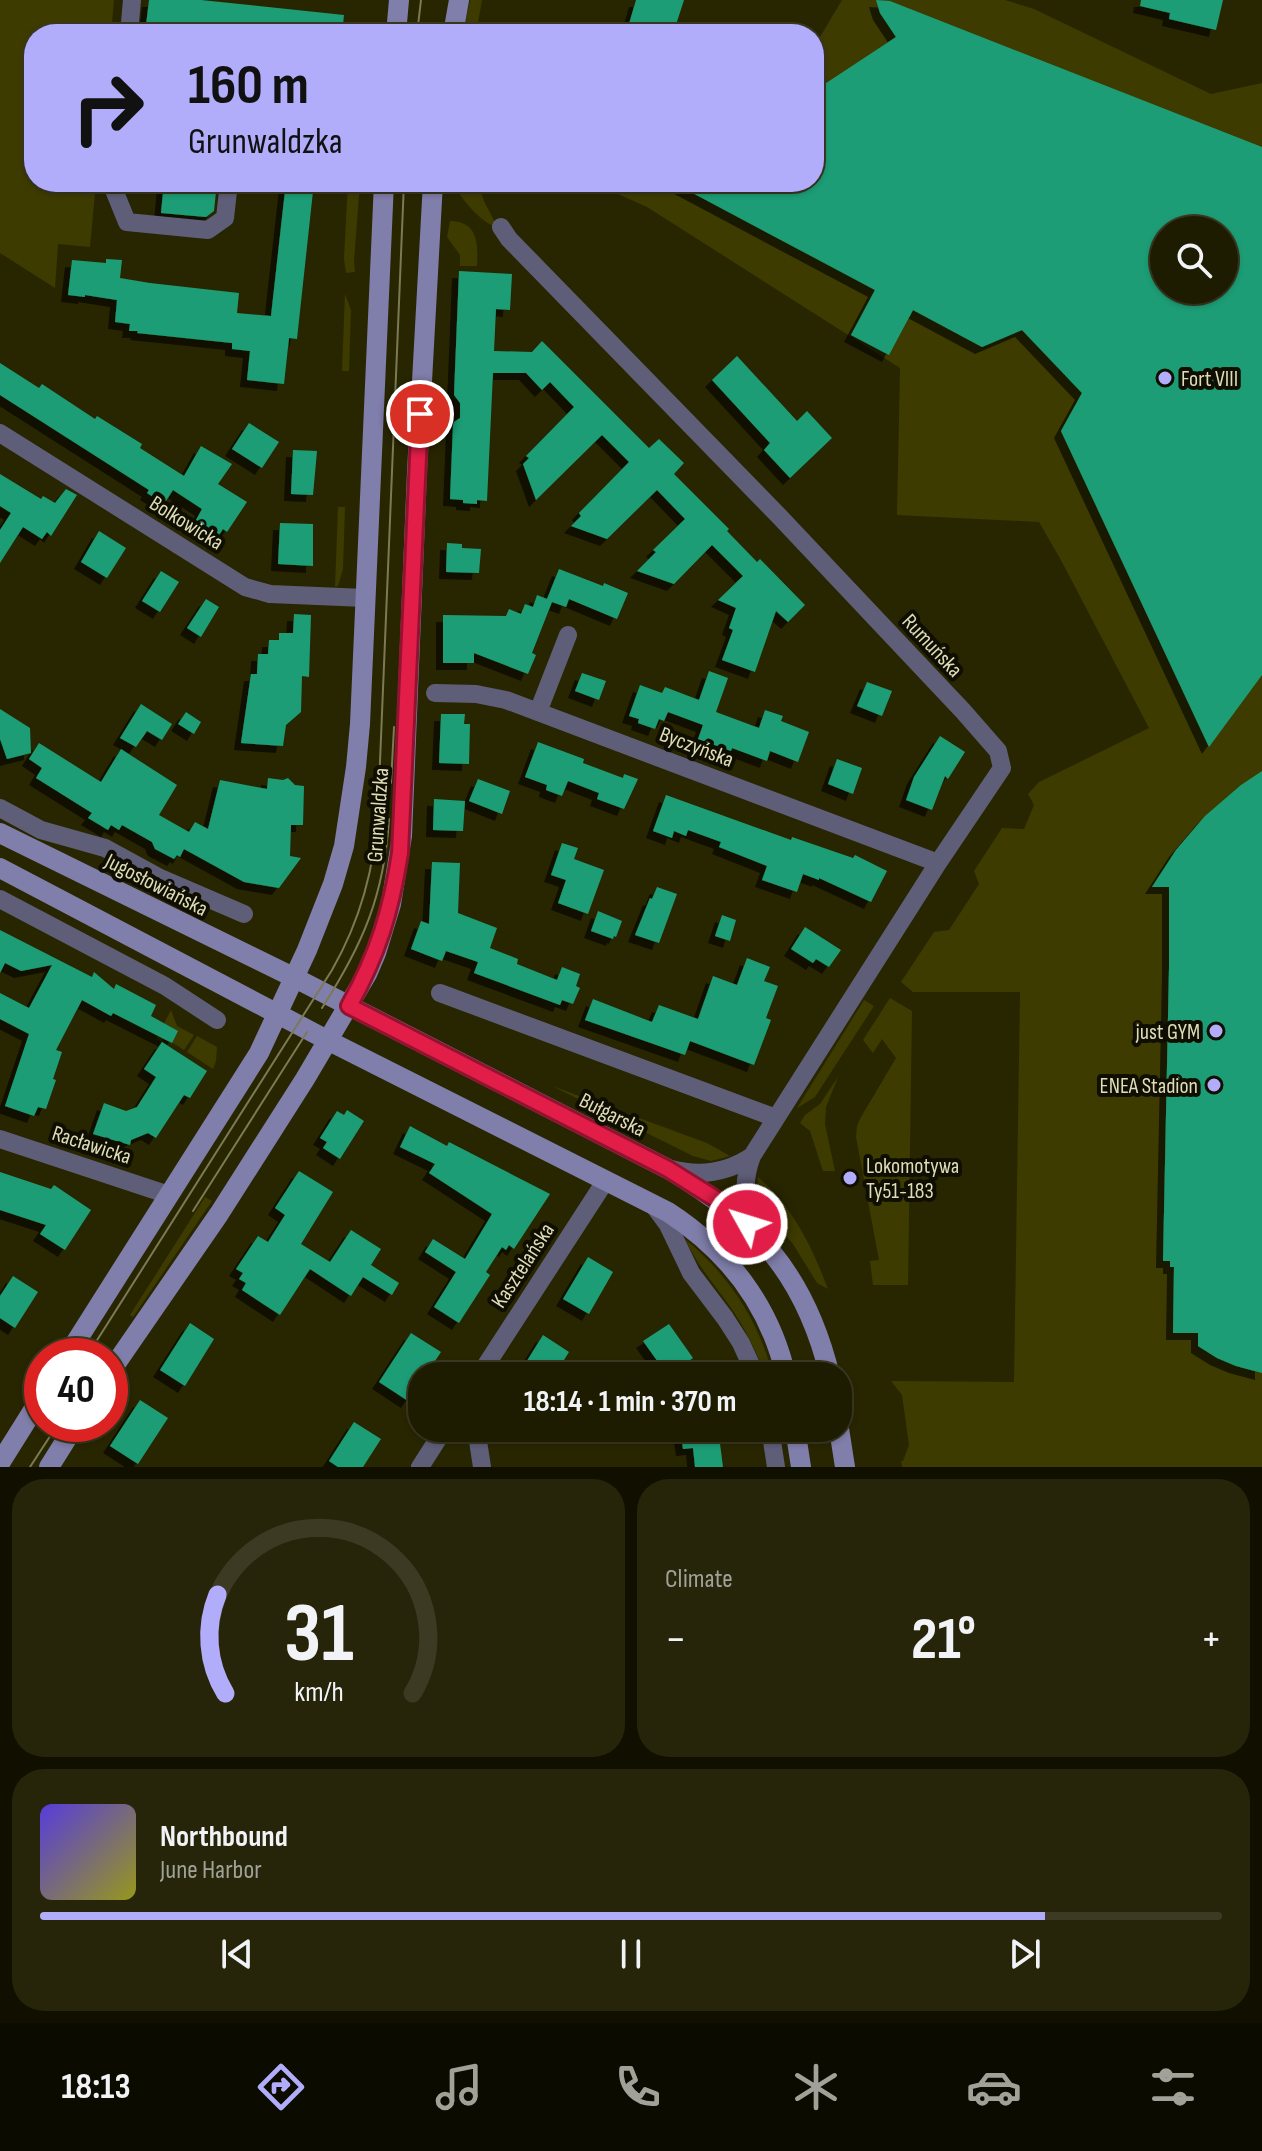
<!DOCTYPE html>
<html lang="en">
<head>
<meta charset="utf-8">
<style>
  body { margin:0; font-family:"Sofia Sans Condensed",sans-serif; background:#26250a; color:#f1f3f6; height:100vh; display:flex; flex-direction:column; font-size:30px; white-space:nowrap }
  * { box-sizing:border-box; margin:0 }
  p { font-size:26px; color:#a1a199 }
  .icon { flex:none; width:44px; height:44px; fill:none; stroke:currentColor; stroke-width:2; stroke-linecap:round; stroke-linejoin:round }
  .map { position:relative; height:1467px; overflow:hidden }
  .details { display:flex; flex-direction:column; gap:12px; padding:12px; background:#100f00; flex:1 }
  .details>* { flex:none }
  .guide { position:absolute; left:24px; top:24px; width:800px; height:168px; border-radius:32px; box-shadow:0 2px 6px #0004,0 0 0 2px #3c3a22; background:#b1adfa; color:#111; overflow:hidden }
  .controls { position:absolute; left:1150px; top:216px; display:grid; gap:16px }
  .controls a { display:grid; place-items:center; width:88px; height:88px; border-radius:50%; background:#1e1c00; box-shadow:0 2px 6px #0004,0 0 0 2px #3c3a22; font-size:40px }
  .speed { position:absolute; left:24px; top:1338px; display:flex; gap:16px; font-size:40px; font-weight:700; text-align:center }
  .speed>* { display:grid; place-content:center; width:104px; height:104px; border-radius:50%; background:#1e1c00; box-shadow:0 2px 6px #0004,0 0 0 2px #3c3a22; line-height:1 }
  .speed .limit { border:12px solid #d22; background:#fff; color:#111 }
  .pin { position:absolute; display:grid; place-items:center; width:68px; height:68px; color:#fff; margin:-34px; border:4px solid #fff; border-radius:50%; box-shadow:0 2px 8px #0007 }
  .me { position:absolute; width:88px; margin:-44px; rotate:309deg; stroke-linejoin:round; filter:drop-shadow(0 0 6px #0008) }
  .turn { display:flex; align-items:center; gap:28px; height:168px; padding:0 32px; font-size:36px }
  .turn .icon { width:104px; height:104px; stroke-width:2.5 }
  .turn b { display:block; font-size:56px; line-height:68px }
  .big { font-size:60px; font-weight:700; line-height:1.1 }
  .details .widget { flex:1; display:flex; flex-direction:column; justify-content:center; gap:12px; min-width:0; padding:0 28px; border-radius:32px; background:#26250a }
  .details .dial { align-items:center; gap:0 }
  .dial svg { height:208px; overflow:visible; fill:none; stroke:#3c3a22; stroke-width:7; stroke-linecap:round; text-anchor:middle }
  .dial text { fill:#f1f3f6; stroke:none }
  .song { display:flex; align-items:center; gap:24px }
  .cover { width:96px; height:96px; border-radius:12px; background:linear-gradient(135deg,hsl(250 70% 55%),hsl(60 70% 35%)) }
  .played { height:8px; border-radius:4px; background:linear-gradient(90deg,#b1adfa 85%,#3c3a22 85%) }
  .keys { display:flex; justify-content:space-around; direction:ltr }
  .heat { display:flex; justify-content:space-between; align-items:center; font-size:44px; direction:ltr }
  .details .tiles { flex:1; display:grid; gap:12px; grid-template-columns:1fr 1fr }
  .widget:last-child { grid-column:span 2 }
  .trip { position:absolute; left:408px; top:1362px; width:444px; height:80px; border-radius:32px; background:#1e1c00; box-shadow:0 2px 6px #0004,0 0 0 2px #3c3a22; font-weight:700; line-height:80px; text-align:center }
  .tab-bar { display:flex; height:128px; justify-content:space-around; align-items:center; background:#0c0b00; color:#a1a199 }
  .tab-bar .icon { width:56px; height:56px }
  .tab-bar .current { color:#b1adfa }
  .tab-bar b { font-size:36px; color:#f1f3f6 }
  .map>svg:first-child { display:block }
  .green { fill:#3e3b00; fill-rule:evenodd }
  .building { fill:#1d9d76; fill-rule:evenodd; filter:url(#shadow) }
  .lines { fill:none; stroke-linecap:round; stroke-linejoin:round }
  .street { stroke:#5f5e79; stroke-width:18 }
  .secondary { stroke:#807eaa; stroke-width:20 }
  .tram { stroke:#7b7a55; stroke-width:2 }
  .route-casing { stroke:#92132f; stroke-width:20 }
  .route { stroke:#e11d48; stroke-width:14 }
  .poi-dot { fill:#b1adfa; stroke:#100e00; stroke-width:3 }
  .labels { text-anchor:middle; stroke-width:8; stroke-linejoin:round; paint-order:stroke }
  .poi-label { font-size:22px; fill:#deddb9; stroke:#100e00; text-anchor:start }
  .street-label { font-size:22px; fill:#deddb9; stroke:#100e00 }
</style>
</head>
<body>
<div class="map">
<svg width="1262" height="1467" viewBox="0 0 1262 1467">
  <defs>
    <filter id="shadow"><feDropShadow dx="-7" dy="7" stdDeviation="0" flood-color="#0009"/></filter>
  </defs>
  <rect width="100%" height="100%" fill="#282600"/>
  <path class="green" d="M 0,0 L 114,0 L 111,34 L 34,34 L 34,182 L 96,182 L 90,247 L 58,244 L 55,288 L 0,253 Z
    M 470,0 L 482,0 L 476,34 L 463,34 Z
    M 842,0 L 1005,0 L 1034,9 L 1211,94 L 1262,83 L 1262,1467 L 902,1467 L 901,1461 L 903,1461 L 909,1445 L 902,1395 L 891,1381 L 1014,1382 L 1020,992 L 913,992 L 901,982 L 934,932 L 949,930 L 979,884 L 974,871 L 1002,828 L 1024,829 L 1034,805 L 1028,794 L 1039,782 L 1149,728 L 1062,562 L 1039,522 L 897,515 L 900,368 L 647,207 L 591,182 L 814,182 L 814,47 ZM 1164,230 L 1224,230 L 1224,290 L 1164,290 Z
    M 348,182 L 360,182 L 354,261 L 355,272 L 346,273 L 344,259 Z
    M 471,182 L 478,182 L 484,201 L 498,228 C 484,224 465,204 458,191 L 468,186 Z
    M 450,221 C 479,221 478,246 477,266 L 460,266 L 460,255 L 447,237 Z
    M 345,294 L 351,310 L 349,371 L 342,371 Z
    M 338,507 L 345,507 L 343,569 L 338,586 L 335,587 Z
    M 890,998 L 912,1011 L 908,1285 L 873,1285 L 870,1261 L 879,1260 L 856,1137 L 857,1126 L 861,1117 L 896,1058 L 882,1039 L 873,1053 L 863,1040 Z
    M 864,1000 L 874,1006 L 815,1097 L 797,1108 Z
    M 171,1010 L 177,1026 L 194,1035 L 184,1050 L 165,1038 L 162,1042 L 156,1039 Z
    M 197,1036 L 217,1047 L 216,1061 L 213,1069 L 187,1052 Z
    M 838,1077 L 826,1107 L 825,1124 L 835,1171 L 823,1171 L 810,1131 L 800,1123 L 805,1115 L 820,1104 Z
    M 552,1086 L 707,1143 L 730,1156 L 711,1161 L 693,1156 Z
    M 758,1177 C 793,1207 812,1247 828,1289 L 817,1283 L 793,1244 L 766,1213 L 757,1191 Z
    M 205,1197 L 212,1201 L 133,1317 L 130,1315 Z
    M 685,1239 C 729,1275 759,1321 773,1376 L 766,1376 C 756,1352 746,1329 731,1308 C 715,1285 697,1265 685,1239 Z"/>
  <path class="building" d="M 149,0 L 201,0 L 344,15 L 342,34 L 145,34 Z
    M 636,0 L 684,0 L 673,34 L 626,34 Z
    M 876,0 L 890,1 L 1262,147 L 1262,675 L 1209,747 L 1061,431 L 1082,393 L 1022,330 L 982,347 L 913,310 L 889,355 L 851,335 L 875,290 L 672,182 L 814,182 L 814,91 L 896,37 L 880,13 ZM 1164,230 L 1224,230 L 1224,290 L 1164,290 Z
    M 1141,0 L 1223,0 L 1216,30 L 1169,19 L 1170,13 L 1140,6 Z
    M 164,182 L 217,182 L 214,211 L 206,217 L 161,213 Z
    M 286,182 L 314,182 L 297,339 L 289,338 L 284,384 L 247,380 L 250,351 L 232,349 L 232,343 L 137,333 L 138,331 L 129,331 L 130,324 L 115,322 L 117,300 L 85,295 L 85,297 L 68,295 L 72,260 L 106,263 L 106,259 L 122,260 L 120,278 L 150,283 L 239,293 L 237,313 L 271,316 Z
    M 459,271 L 512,274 L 510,310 L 496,309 L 494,351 L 532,352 L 542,341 L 649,448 L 659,439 L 684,463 L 674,474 L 729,529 L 727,531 L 757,562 L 760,559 L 805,605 L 788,622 L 776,611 L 755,672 L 722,660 L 733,630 L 729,628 L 736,608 L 718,600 L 743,576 L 712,545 L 674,584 L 637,571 L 656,552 L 653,550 L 685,519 L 657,490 L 607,539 L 571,526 L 581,516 L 579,513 L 629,462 L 602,435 L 536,500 L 523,464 L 529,458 L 526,456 L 574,407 L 550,382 L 542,390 L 526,373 L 493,373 L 487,501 L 477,500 L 477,504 L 463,503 L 463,500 L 450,499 L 453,425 L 454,422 L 460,418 L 460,403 L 454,395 Z
    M 737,356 L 797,421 L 807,411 L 832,438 L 790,478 L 764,450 L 770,443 L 712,380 Z
    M 0,363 L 39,388 L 42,384 L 95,419 L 97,416 L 142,444 L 140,448 L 184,476 L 201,446 L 232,464 L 218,484 L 247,502 L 227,532 L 223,529 L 219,535 L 196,520 L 202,509 L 173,490 L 164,504 L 147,493 L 149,490 L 0,395 Z
    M 249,423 L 279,442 L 262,468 L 232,449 Z
    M 293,450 L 317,451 L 313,495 L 291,494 Z
    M 0,474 L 41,499 L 43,496 L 55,503 L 66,489 L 77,495 L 51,536 L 47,532 L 42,539 L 23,527 L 0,563 L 0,530 L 11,513 L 0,506 Z
    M 280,523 L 313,524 L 313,566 L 278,564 Z
    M 99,531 L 126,548 L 107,578 L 81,562 Z
    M 447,543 L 462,544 L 462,548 L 481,549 L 479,573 L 446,572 Z
    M 559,569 L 603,586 L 604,583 L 628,593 L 617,619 L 569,599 L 566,607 L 552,602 L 532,653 L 536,655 L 528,674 L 474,653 L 474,663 L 443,663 L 443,615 L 506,616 L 509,609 L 521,614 L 525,604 L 533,607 L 537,595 L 547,599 Z
    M 161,571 L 179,582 L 160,612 L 142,601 Z
    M 206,599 L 219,607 L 201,637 L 187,628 Z
    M 294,614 L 311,615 L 309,677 L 302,676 L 301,712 L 286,725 L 283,746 L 241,743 L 251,674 L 257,674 L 258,654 L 268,654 L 269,640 L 279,640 L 279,633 L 293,633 Z
    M 709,671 L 728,678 L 716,712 L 759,728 L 765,710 L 783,716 L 781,721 L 809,732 L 798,762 L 770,751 L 767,761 L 732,748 L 731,751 L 698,739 L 703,725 L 668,712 L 664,721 L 659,719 L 655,729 L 638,723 L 639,719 L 629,716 L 640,685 L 662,693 L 665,687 L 699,700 Z
    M 582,673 L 606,681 L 599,700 L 575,691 Z
    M 867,682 L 892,691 L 882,716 L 857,706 Z
    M 141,704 L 172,724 L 162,740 L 147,731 L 136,747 L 120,738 Z
    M 0,709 L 30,728 L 31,753 L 7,759 L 0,739 Z
    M 186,712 L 201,722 L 194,734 L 178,724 Z
    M 441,714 L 465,714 L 464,724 L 470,724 L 469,764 L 439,763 Z
    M 940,736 L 965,752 L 948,779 L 945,776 L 932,810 L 906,800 L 914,777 Z
    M 538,742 L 584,759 L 583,763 L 623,778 L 624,774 L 638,779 L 624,809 L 597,799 L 599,793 L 568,781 L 562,796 L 546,790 L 547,785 L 525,777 Z
    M 39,743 L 101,782 L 121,749 L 177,785 L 159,815 L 189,832 L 195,822 L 208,829 L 220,780 L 267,789 L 268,778 L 283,780 L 288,778 L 295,785 L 304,786 L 303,825 L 291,825 L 290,856 L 301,858 L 279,888 L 244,882 L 184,849 L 180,857 L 177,855 L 174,859 L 155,849 L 152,842 L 122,825 L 119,830 L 111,825 L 108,830 L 88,818 L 92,813 L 36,778 L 42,768 L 29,759 Z
    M 837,759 L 862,768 L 853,794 L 828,784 Z
    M 1262,771 L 1262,1373 L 1236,1366 L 1217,1358 L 1198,1346 L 1198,1333 L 1173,1333 L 1174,1267 L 1170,1267 L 1170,1261 L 1163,1261 L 1169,968 L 1169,887 L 1152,887 L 1176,850 L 1205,816 L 1241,785 Z
    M 478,779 L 510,791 L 502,814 L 469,801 Z
    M 666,795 L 791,840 L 792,837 L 853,858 L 855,855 L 887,871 L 871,902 L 819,878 L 819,880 L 803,874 L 797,892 L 762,880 L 767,866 L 719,847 L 721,842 L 688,830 L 686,836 L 674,831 L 672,838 L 653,831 Z
    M 434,799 L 465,801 L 463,831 L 433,830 Z
    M 562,843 L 578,848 L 574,859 L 604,870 L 588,914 L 558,903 L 566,880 L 551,875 Z
    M 432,862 L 460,863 L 458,913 L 497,928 L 490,948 L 518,959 L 517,964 L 557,980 L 562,967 L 580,974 L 576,986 L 580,988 L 573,1004 L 562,1000 L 560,1005 L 474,973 L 478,962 L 446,951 L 442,961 L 411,949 L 421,921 L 429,924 Z
    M 657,887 L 677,894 L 659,943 L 635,935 L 650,898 L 652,899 Z
    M 598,911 L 622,921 L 616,937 L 614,936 L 613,939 L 591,931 Z
    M 722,915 L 736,920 L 730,941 L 715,936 Z
    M 805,927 L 841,950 L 829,967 L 816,959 L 813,963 L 791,949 Z
    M 0,930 L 92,977 L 94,972 L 114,989 L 116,984 L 156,1005 L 151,1016 L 178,1031 L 172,1043 L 113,1013 L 111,1016 L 82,1000 L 56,1050 L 62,1052 L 53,1079 L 56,1080 L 46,1109 L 38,1107 L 34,1116 L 5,1106 L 29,1034 L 0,1019 L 0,993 L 29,1008 L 52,965 L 21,971 L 5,963 L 0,973 Z
    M 747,958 L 770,967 L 764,981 L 778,986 L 766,1018 L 771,1020 L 754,1065 L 690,1041 L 685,1055 L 585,1020 L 593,999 L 652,1022 L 659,1005 L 698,1019 L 713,976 L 737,985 Z
    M 162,1042 L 207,1071 L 190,1098 L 184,1095 L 156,1138 L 148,1133 L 131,1140 L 130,1145 L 93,1134 L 104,1103 L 126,1111 L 137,1107 L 156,1077 L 144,1069 Z
    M 347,1110 L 364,1121 L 340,1159 L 323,1148 L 327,1142 L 320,1138 L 337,1111 L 344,1115 Z
    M 410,1126 L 447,1146 L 449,1142 L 550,1194 L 514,1249 L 509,1245 L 506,1250 L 502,1247 L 486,1272 L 490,1275 L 459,1323 L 434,1307 L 456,1272 L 425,1252 L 433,1239 L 465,1259 L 492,1214 L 429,1173 L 435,1164 L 400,1147 Z
    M 299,1171 L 333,1192 L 301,1244 L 330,1262 L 351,1230 L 381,1249 L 371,1265 L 399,1283 L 392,1295 L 363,1277 L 351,1296 L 310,1269 L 280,1315 L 242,1290 L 246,1283 L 239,1279 L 243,1273 L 236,1269 L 258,1236 L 268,1242 L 285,1215 L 275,1208 Z
    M 0,1172 L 51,1189 L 54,1185 L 91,1210 L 65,1250 L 40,1234 L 46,1225 L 0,1210 Z
    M 588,1257 L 613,1272 L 589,1314 L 563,1299 Z
    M 13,1276 L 38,1292 L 15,1328 L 0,1318 L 0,1296 Z
    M 190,1323 L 214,1339 L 185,1386 L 160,1370 Z
    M 669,1324 L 693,1358 L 668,1376 L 643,1341 Z
    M 411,1333 L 441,1352 L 425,1376 L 422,1376 L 422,1380 L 408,1401 L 379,1382 Z
    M 543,1335 L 569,1352 L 554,1376 L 544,1376 L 525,1364 Z
    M 140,1400 L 168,1418 L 138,1464 L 110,1446 Z
    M 354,1422 L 381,1439 L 363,1467 L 338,1467 L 329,1461 Z
    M 680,1428 L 718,1428 L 723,1467 L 695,1467 L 693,1448 L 683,1449 Z"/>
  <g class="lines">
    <path class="street" d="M 129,34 L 132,0
      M 114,182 L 114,190 L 127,222 L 208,230 L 225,218 L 229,182
      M 501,227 L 509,239 L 778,515 L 963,711 L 998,751 L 1002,768 L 938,863 L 752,1156 C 743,1178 745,1200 747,1224
      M 0,433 L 245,587 L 270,594 L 365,598
      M 435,693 L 476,694 L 506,700 L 938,863
      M 538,712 L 568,635
      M 0,808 L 41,830 L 105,848 L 158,877 L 244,914
      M 0,899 L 165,986 L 217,1020
      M 440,993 L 776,1118
      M 0,1139 L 169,1195
      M 671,1169 C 701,1177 727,1173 752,1156
      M 654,1206 L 668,1225 L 691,1273 L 725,1318 L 741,1343 L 756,1376
      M 479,1376 L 606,1180
      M 476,1428 L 482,1467
      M 770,1428 L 776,1467
      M 420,1467 L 445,1428"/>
    <path class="secondary" d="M 396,34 L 399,0
      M 453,34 L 459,0
      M 0,833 L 293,977 L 668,1169 C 757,1222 805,1274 830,1376
      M 0,868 L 329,1041 L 668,1212 C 728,1251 770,1306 786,1376
      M 67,1356 L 259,1053 L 307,950 L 333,884 L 344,846 L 356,767 L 360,724 L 384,182
      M 110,1372 L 219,1214 L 305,1079 L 367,974 L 376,953 L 391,904 L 402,836 L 417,472 L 433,182
      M 838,1422 L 845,1467
      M 795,1428 L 801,1467
      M 0,1463 L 42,1396
      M 49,1467 L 76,1424"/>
    <path class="tram" d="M 417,34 L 421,0
      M 391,783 L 394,727
      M 322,1008 C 363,944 384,896 389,819
      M 193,1211 L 307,1032
      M 87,1356 L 332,970 C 360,921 375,866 378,810 L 404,182
      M 30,1467 L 58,1424"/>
  </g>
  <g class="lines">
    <g class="route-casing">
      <path id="route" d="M 420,414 L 400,853 C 391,911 378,954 349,1006 L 668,1169 L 719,1201 L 747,1224"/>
    </g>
    <use href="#route" class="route"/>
  </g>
  <g class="poi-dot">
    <circle cx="1165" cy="378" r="8"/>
    <circle cx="1216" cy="1031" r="8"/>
    <circle cx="1214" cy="1085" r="8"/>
    <circle cx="850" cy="1178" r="8"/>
  </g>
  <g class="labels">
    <g class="poi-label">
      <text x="1181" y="386">Fort VIII</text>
      <text x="1200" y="1039" text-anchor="end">just GYM</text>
      <text x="1198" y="1093" text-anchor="end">ENEA Stadion</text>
      <text x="866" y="1173">Lokomotywa<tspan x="866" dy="25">Ty51-183</tspan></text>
    </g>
    <g class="street-label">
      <text transform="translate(187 522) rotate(32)" y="8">Bolkowicka</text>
      <text transform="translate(933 645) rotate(47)" y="8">Rumuńska</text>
      <text transform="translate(697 746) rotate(21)" y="8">Byczyńska</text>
      <text transform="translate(377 815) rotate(-86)" y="8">Grunwaldzka</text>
      <text transform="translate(157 884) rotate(27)" y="8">Jugosłowiańska</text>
      <text transform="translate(613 1114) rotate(27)" y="8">Bułgarska</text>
      <text transform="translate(92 1144) rotate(18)" y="8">Racławicka</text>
      <text transform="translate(522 1265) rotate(-57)" y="8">Kasztelańska</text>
    </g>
  </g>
</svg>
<div class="controls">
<a><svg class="icon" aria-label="search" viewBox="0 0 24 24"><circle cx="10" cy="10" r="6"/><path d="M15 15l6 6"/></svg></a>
</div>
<div class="speed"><div class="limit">40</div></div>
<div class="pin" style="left:420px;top:414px;background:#d93025"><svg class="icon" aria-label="arrive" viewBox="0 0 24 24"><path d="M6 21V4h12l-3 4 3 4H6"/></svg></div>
<svg class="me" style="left:747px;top:1224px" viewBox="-20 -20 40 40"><circle r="17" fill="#e11d48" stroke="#fff" stroke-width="3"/><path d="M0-11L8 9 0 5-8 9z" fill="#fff"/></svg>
<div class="trip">18:14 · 1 min · 370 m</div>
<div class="guide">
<div class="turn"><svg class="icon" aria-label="right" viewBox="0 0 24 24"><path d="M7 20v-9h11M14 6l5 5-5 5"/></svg><div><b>160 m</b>Grunwaldzka</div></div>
</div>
</div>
<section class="details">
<div class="tiles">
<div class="widget dial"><svg viewBox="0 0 100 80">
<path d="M14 69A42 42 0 1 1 86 69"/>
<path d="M14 69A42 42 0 0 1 11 31" stroke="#b1adfa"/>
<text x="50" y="56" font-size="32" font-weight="700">31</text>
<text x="50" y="72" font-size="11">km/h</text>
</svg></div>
<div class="widget"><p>Climate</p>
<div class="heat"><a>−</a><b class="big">21°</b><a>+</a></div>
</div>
<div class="widget">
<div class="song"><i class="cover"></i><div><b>Northbound</b><p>June Harbor</p></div></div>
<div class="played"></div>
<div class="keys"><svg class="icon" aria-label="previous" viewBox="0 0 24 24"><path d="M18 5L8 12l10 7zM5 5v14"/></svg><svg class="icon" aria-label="pause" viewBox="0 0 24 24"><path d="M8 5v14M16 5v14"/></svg><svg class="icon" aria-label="next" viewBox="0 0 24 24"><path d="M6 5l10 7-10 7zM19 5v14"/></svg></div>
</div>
</div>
</section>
<nav class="tab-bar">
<b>18:13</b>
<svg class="icon current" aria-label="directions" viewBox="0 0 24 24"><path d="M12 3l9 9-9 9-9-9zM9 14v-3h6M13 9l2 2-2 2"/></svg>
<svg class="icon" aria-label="music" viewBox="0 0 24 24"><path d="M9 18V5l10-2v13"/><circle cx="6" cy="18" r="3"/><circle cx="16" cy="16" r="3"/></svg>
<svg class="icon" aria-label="phone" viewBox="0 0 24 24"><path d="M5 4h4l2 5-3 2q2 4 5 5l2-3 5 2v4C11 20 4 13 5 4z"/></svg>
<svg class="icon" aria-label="climate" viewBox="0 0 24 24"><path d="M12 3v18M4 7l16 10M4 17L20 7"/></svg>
<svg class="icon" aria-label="car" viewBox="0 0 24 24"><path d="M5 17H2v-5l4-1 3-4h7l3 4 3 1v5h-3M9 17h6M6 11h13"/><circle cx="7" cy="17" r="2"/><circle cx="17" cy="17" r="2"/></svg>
<svg class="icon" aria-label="filters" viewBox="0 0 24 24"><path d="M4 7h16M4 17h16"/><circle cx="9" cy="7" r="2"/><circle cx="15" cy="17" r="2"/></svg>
</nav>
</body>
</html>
